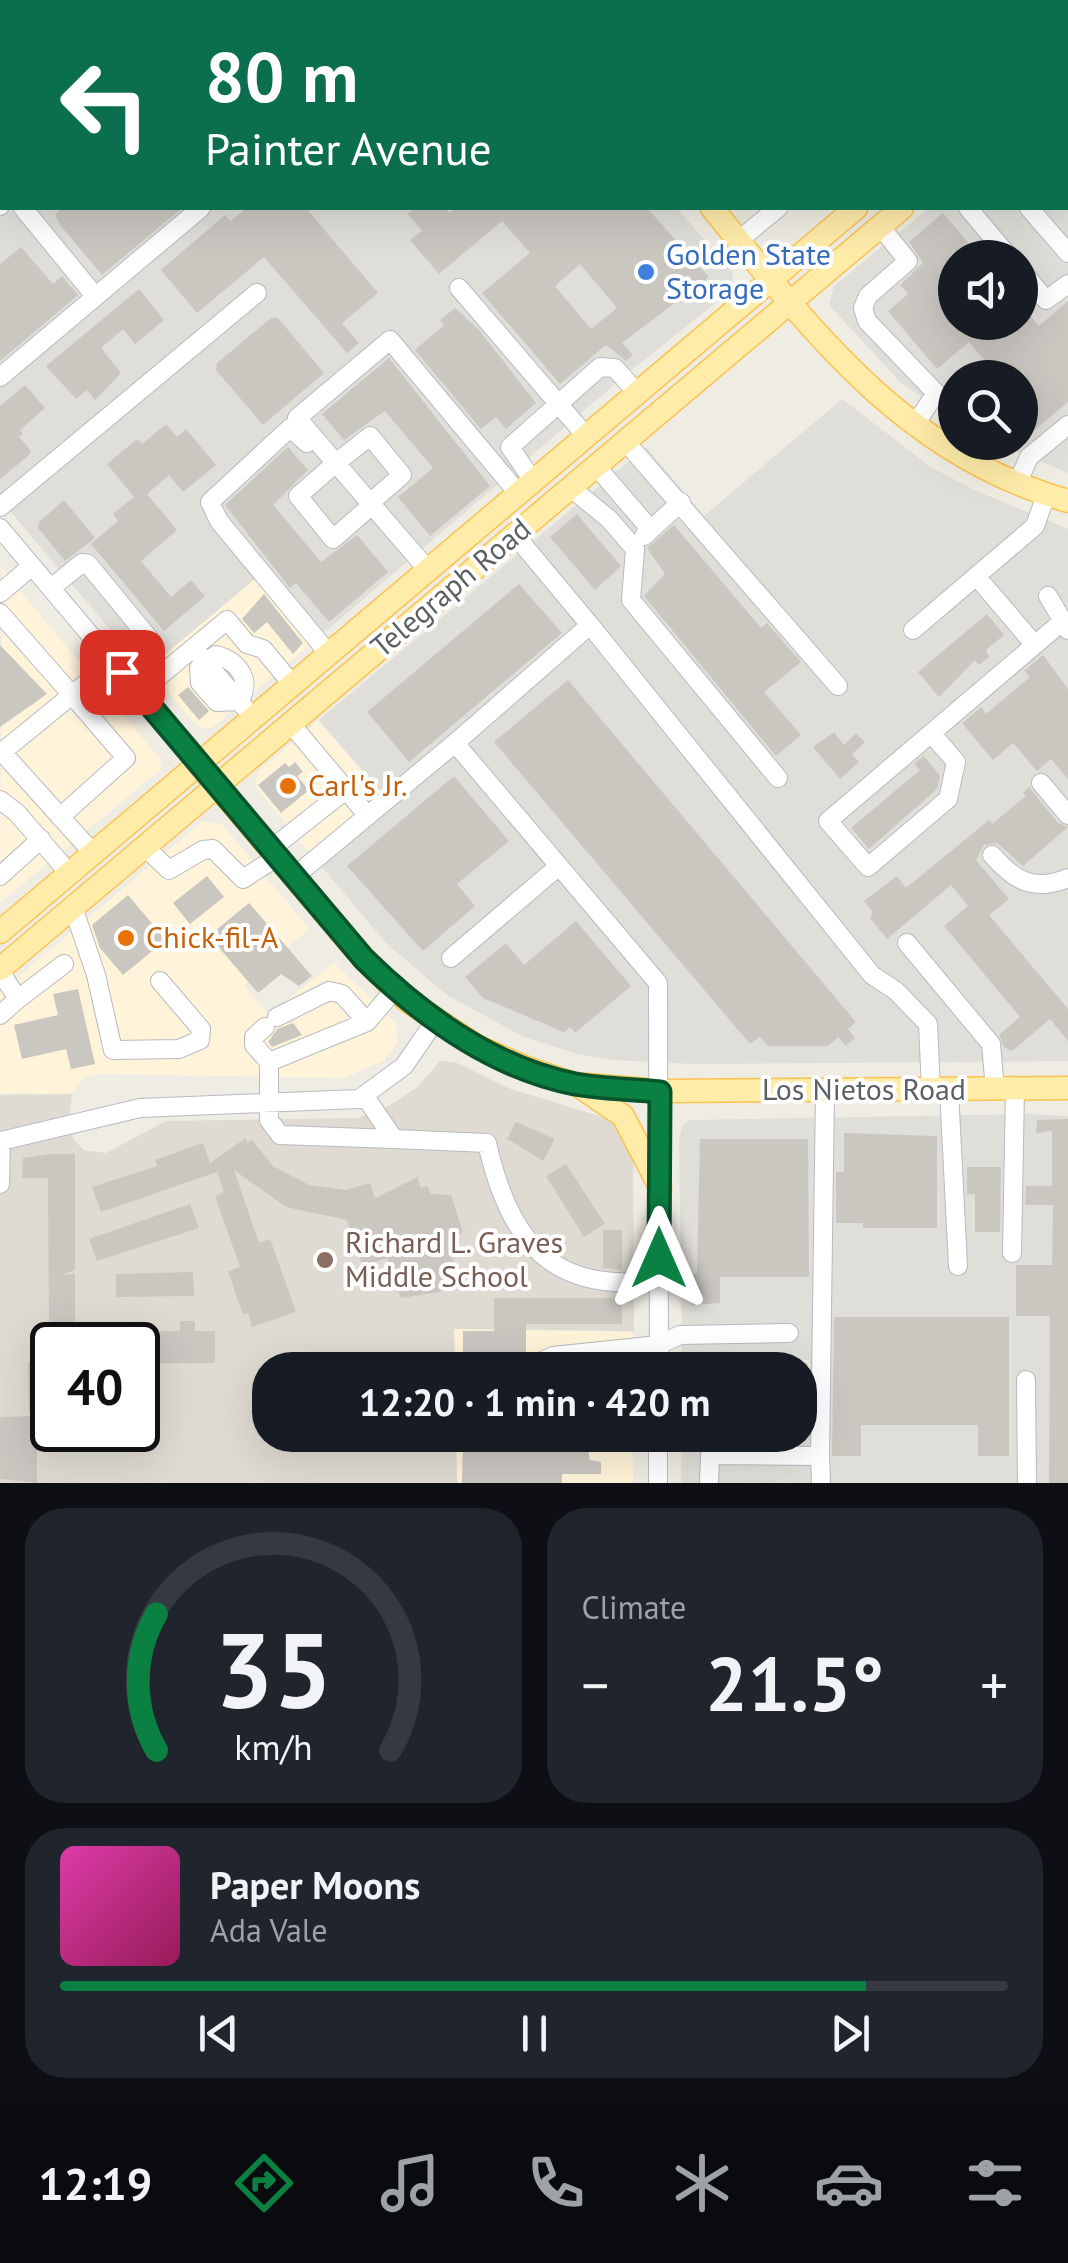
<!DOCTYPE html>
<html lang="en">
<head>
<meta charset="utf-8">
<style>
  body { margin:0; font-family:"PT Sans",sans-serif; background:#20242c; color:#f1f3f6; height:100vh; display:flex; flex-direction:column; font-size:38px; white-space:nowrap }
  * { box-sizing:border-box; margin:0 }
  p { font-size:32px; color:#9ea1a6 }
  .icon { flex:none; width:55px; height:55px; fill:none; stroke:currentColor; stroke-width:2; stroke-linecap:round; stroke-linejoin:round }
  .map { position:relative; height:1483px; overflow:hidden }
  .drawer { display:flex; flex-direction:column; gap:25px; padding:25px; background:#0d0f14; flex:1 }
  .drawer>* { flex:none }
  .guide { position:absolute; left:0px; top:0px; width:1070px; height:210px; box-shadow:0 10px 40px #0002; background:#0b6e4f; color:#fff; overflow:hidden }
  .fabs { position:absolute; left:938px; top:240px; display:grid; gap:20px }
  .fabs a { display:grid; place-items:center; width:100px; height:100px; border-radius:50%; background:#171b24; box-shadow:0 10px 40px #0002; font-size:50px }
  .speed { position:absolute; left:30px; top:1322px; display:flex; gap:20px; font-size:50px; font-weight:700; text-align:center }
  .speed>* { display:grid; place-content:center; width:130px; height:130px; border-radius:50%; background:#171b24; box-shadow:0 10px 40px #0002; line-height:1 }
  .speed .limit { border:5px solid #111; border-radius:15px; background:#fff; color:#111 }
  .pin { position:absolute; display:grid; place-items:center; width:85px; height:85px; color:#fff; margin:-42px; border-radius:20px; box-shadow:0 5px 15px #0006 }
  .me { position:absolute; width:110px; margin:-55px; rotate:0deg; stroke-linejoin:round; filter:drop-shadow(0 0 8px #0008) }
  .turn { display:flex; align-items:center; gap:35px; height:210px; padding:0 40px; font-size:45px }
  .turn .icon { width:130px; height:130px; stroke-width:2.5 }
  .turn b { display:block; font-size:70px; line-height:85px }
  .big { font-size:75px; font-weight:700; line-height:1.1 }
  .drawer .card { flex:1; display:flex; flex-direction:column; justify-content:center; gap:15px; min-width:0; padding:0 35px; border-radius:40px; background:#20242c }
  .drawer .dial { align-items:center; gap:0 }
  .dial svg { height:260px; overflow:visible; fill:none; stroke:#363941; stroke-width:7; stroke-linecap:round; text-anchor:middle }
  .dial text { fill:#f1f3f6; stroke:none }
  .song { display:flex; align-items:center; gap:30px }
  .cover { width:120px; height:120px; border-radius:15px; background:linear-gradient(135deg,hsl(320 70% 55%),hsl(330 70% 35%)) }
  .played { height:10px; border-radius:5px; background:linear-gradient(90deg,#0b8043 85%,#363941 85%) }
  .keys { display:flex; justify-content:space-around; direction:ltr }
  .heat { display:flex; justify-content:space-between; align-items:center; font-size:55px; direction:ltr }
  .drawer .tiles { flex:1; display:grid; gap:25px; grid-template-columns:1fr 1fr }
  .card:last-child { grid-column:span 2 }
  .trip { position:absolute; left:252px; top:1352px; width:565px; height:100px; border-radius:40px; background:#171b24; box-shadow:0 10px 40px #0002; font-weight:700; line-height:100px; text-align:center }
  .dock { display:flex; height:160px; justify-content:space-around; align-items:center; background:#090b0e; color:#9ea1a6 }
  .dock .icon { width:70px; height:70px }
  .dock .selected { color:#0b8043 }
  .dock b { font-size:45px; color:#f1f3f6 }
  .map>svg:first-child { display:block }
  .commercial { fill:#fff4d9 }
  .industrial { fill:#e0ded8; fill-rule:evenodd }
  .education { fill:#dfdbd2; fill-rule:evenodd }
  .green { fill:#c0e9bd }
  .building { fill:#cac6c0; fill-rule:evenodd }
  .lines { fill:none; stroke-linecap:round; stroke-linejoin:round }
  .minor-casing { stroke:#b6babf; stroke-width:20 }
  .major-casing { stroke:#fdc24e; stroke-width:25 }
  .minor { stroke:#fff; stroke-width:18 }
  .major { stroke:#ffeca9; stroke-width:22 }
  .route-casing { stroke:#07532c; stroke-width:25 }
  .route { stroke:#0b8043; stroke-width:18 }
  .shop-dot { fill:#3f7fe0; stroke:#fff; stroke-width:4 }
  .food-dot { fill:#e8710a; stroke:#fff; stroke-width:4 }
  .education-dot { fill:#8d6e63; stroke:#fff; stroke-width:4 }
  .labels { text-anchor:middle; stroke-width:8; stroke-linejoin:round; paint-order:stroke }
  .shop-label { font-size:30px; fill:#366cbe; stroke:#fff; text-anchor:start }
  .street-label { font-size:30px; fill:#5b6065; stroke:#fff }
  .food-label { font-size:30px; fill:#c56008; stroke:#fff; text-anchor:start }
  .education-label { font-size:30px; fill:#785e54; stroke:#fff; text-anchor:start }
</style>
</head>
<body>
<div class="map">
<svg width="1068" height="1483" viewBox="0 0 1068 1483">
  <rect width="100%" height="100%" fill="#efece3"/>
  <path class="commercial" d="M 2,569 L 161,760 L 160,770 L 0,903 Z
    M 254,579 L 311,644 L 212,728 L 198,727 L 148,669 Z
    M 318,721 L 381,793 L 311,854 L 257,789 L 256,782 L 259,771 Z
    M 203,821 L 222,824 L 309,929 L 244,985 L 268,1015 L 334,963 L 396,1023 L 397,1043 L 383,1061 L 344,1078 L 100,1074 L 85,1077 L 71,1094 L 0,1093 L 0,992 Z
    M 454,1329 L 633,1332 L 633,1370 L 455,1370 Z
    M 456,1435 L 633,1435 L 633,1483 L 457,1483 Z"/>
  <path class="industrial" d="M 0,0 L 504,2 L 2,2 L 2,208 L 677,208 L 732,272 L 733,282 L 729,292 L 628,373 L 312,643 L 255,579 L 145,671 L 0,499 Z
    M 569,0 L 1000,0 L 1002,2 L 572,2 Z
    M 1068,92 L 1068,473 L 997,443 L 1020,442 L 1020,378 L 955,378 L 955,420 L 901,383 L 829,305 L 834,286 L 929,208 L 1068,208 ZM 955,258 L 1020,258 L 1020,322 L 955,322 Z
    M 842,399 L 931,467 L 974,490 L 1068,529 L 1068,1061 L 693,1064 L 612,1060 L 577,1054 L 522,1036 L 447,995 L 387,944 L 321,866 L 393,806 L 319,720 L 646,447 L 704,516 Z
    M 1030,1114 L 1068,1116 L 1068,1483 L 681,1483 L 681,1435 L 811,1432 L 810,1360 L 682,1361 L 679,1138 L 683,1125 L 690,1120 Z"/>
  <path class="education" d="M 440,1061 L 455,1062 L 508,1088 L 609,1119 L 625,1137 L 633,1157 L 634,1331 L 454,1329 L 455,1370 L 270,1370 L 270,1435 L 456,1435 L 457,1483 L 0,1483 L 0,1095 L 72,1094 L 69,1119 L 74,1140 L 84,1150 L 106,1153 L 166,1121 L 357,1118 L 387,1107 L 418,1087 ZM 52,1345 L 138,1345 L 138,1430 L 52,1430 Z"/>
  <path class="green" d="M 808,1363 L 808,1431 L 800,1431 L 800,1370 L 671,1370 L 671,1364 Z"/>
  <path class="building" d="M 63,208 L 182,208 L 102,275 L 60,225 L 55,214 Z
    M 247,208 L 306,208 L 378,293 L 342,323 L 359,343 L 347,353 L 264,257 L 197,313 L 161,270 L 225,215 L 230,221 Z
    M 415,208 L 445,208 L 450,213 L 456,208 L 647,208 L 709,277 L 622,343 L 633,355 L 626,361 L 606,345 L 560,384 L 482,293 L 530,253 L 502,221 L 439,274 L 410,240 L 422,231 L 408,214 ZM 580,264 L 617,308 L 591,329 L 555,286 Z
    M 943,213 L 981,258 L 955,258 L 955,322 L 1020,322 L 1020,304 L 1039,326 L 1068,301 L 1068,402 L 1020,442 L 1020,378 L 978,378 L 990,367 L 969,342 L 937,369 L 888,311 L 908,294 L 900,285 L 923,263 L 909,242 Z
    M 21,247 L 53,284 L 62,276 L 78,295 L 0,361 L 0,264 Z
    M 139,289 L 164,320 L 135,344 L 123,329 L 101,348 L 121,373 L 95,400 L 87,390 L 76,399 L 46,366 Z
    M 455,308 L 479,330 L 536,403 L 506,429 L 496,417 L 481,429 L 415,350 L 444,325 L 440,320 Z
    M 271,318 L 278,318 L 324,373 L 263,425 L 216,370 L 217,363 Z
    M 389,358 L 490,486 L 430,536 L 398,497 L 433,468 L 385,411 L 344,440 L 322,414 Z
    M 25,385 L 45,408 L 20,430 L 23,434 L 19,437 L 31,451 L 28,456 L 0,479 L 0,406 Z
    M 166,424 L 177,437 L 186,429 L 216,465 L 183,492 L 169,475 L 147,494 L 177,530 L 141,561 L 171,597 L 191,580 L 205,596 L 164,631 L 91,544 L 118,521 L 113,514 L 134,497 L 107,464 L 137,439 L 142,444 Z
    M 288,447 L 308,470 L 273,505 L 321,562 L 357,535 L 388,572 L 329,622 L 296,583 L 290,588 L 225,505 Z
    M 64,500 L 95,538 L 65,561 L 38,528 L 39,522 Z
    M 577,514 L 621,566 L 595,590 L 550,537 Z
    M 674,525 L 761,628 L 767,623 L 801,662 L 764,692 L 801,735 L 776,756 L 644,596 L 665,574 L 647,548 Z
    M 519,584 L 562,633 L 409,762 L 367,712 Z
    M 264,594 L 303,643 L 293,654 L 267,622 L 254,633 L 242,619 Z
    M 987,614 L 1004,635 L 986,650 L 989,657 L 979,665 L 975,660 L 939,697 L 918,672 Z
    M 0,645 L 47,694 L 0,727 Z
    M 1043,655 L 1068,689 L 1068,779 L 1051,759 L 1037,771 L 1013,743 L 993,760 L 962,723 L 981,707 L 986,714 L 1030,677 L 1024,671 Z
    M 568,680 L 856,1022 L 848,1029 L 855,1038 L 846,1046 L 838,1037 L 828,1046 L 768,1046 L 760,1037 L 750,1044 L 494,742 Z
    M 188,687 L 209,711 L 199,720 L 178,695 Z
    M 834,732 L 844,745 L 856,733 L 865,742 L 852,754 L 859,762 L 840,779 L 813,747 Z
    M 924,756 L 940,776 L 937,789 L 869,849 L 851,828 L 920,770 L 914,764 Z
    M 295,762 L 303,772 L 297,776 L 309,790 L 281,813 L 258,785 L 285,763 L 289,767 Z
    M 454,776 L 509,841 L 457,884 L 475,906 L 423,951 L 347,866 Z
    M 1029,787 L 1058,823 L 1068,827 L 1023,866 L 997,843 L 984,845 L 976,860 L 1009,899 L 989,915 L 1068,1009 L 1068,1041 L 1050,1019 L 1012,1051 L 1004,1047 L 999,1035 L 1020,1017 L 944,926 L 968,906 L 951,885 L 887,939 L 870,918 L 873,912 L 864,901 L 897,876 L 906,888 L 989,820 L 992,824 L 1026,796 L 1023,793 Z
    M 207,876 L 224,897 L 190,924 L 173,903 Z
    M 128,895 L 166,940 L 123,975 L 100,948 L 92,925 Z
    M 249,903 L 312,976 L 299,986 L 281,974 L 258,993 L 209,936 Z
    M 576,921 L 631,986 L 575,1033 L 570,1027 L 564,1032 L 483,998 L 465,977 L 506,943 L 524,965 Z
    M 78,989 L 95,1064 L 71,1069 L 66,1049 L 22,1059 L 14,1025 L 58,1015 L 53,994 Z
    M 293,1023 L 302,1035 L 272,1047 L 268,1042 L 277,1029 Z
    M 1068,1119 L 1068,1483 L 1049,1483 L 1050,1316 L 1016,1316 L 1016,1265 L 1052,1265 L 1053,1205 L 1025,1205 L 1026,1186 L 1052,1186 L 1052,1131 L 1036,1133 L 1037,1120 Z
    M 516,1122 L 555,1139 L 543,1161 L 507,1139 Z
    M 844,1133 L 937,1136 L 937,1228 L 863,1228 L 863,1223 L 836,1223 L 836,1172 L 844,1172 Z
    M 246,1138 L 247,1143 L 252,1140 L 273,1166 L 309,1185 L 346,1190 L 370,1183 L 375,1198 L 417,1177 L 421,1188 L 427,1186 L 431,1194 L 451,1195 L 463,1232 L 447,1243 L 459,1278 L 440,1292 L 401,1298 L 387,1258 L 363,1266 L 347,1220 L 286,1207 L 234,1170 L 259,1243 L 270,1239 L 296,1312 L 252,1327 L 248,1313 L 243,1315 L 228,1271 L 240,1267 L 215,1196 L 224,1192 L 217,1172 L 101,1212 L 92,1187 L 157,1166 L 155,1160 L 203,1143 L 210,1163 Z
    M 700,1139 L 808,1139 L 809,1277 L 720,1277 L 720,1303 L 692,1305 L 692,1274 L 697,1274 Z
    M 51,1154 L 75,1154 L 75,1270 L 62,1275 L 75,1274 L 75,1338 L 49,1338 L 48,1178 L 22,1178 L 23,1158 Z
    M 566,1164 L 605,1224 L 584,1237 L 546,1176 Z
    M 967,1167 L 1001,1167 L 1000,1232 L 975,1232 L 975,1194 L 967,1194 Z
    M 190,1204 L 199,1228 L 97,1261 L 89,1239 Z
    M 603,1230 L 622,1230 L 622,1270 L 603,1268 Z
    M 193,1272 L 194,1296 L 116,1297 L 116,1274 Z
    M 494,1298 L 622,1298 L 622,1324 L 526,1324 L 526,1370 L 463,1370 L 463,1331 L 494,1331 Z
    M 834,1317 L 1009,1317 L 1009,1456 L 978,1456 L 978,1425 L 861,1425 L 861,1456 L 832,1456 Z
    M 180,1321 L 195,1321 L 195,1331 L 215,1331 L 215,1363 L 160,1363 L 160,1331 L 180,1331 Z
    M 28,1362 L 52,1362 L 52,1412 L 29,1412 Z
    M 37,1416 L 37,1483 L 0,1479 L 0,1417 Z
    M 463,1435 L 501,1435 L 501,1442 L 508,1442 L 519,1452 L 535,1442 L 535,1435 L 585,1435 L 590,1460 L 601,1462 L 601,1474 L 562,1474 L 562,1483 L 462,1483 Z"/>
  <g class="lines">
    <g class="minor-casing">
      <path id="minor" d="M 807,0 L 809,2
        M 980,0 L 983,2
        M 403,2 L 406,0
        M 604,2 L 607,0
        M 850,2 L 853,0
        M 0,92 L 2,95
        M 0,206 L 2,202
        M 23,208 L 95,296
        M 968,208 L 1010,258
        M 1029,208 L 1068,253
        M 880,226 L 908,261 L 868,296 L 863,308 L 867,321 L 936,393 L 914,426
        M 739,240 L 778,208
        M 1020,269 L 1046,300 L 1068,284
        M 459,288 L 586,436
        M 0,377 L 201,208
        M 625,441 L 838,686
        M 307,443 L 290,428 L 210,502 L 219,521 L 329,654
        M 336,463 L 370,436 L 402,475 L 370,503
        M 596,466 L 651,530
        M 329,469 L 298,496 L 333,539 L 365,511
        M 533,481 L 510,447 L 600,367 L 615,368 L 637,393
        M 1017,484 L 1029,457 L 1068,425
        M 571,488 L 609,519 L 635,549 L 631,600 L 778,778
        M 0,507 L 257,293
        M 0,528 L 200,765
        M 515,535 L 590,625 L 455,743 L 658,983 L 659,1370
        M 644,536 L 681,502
        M 428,570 L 297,418 L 390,340 L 518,493
        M 976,576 L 1035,645
        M 51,588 L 82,563 L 88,564 L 152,642 L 152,647 L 122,673
        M 0,593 L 32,566
        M 1048,596 L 1068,630
        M 0,613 L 72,695 L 2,752 L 93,853
        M 590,625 L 872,975 L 896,991 L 928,1024 L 931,1090
        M 913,630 L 1035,526 L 1046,495
        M 197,652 L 245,708
        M 216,655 C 238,661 253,680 239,701 L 217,702 L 200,683 L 199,668 Z
        M 139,693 L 227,620 L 247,644 L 263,649 L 293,685
        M 291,724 L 368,816
        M 931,733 L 956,762 L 948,799 L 868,867 L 828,821 L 1063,621
        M 1041,783 L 1068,815
        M 0,800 L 17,813 L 70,874
        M 60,817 L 126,758 L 72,695 L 112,661
        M 145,847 L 169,870 L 203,850 L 213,849 L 243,879 L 277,857
        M 271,849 L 346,790
        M 992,855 C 1015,881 1033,892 1068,878
        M 0,876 L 41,839
        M 294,877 L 455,743
        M 73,907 L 96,975 L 113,1050 L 179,1049 L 200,1040 L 201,1029 L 160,981
        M 907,943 L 991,1044 L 995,1089
        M 451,958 L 559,866
        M 0,971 L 18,999 L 0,1015
        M 18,999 L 64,964
        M 277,1017 L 329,991 L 342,994 L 367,1022
        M 265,1027 L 254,1037 L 254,1045 L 269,1062 L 269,1120 L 280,1135 L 394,1139 L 364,1095
        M 269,1062 L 367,1022 L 395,989
        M 949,1090 L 958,1266
        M 394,1139 L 487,1143 C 509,1241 552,1295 659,1280
        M 0,1184 L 1,1141 L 140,1108 L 359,1099 L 404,1066 L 435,1021
        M 1012,1253 L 1015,1089
        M 538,1370 L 542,1361 L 553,1356 L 659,1345 L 680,1335 L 789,1333
        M 1026,1380 L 1027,1483
        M 520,1440 L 521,1435
        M 820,1456 L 821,1483
        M 658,1483 L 658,1435
        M 709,1483 L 710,1455 L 820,1456 L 825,1090"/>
    </g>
    <g class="major-casing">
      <path id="major" d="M 539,0 L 541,2
        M 1068,31 L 1068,30
        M 1068,68 L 1068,67
        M 712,208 C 814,333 905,455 1068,501
        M 208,775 L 364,959 L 405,999 L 478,1047 L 524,1067 L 574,1084 L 660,1091 L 1068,1088
        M 0,932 L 856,208
        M 0,969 L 902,208
        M 582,1088 L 623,1116 L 660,1187"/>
    </g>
    <use href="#minor" class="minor"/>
    <use href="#major" class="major"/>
  </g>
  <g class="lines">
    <g class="route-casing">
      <path id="route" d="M 122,672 L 364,959 C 422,1016 493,1068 575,1084 C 602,1089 632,1089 660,1092 L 659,1258"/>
    </g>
    <use href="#route" class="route"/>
  </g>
  <circle class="shop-dot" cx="646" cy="272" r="10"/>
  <g class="food-dot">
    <circle cx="288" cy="786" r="10"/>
    <circle cx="126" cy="938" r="10"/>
  </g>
  <circle class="education-dot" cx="325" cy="1260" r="10"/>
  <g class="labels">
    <g class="shop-label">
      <text x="666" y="265">Golden State<tspan x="666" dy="34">Storage</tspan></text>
    </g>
    <g class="street-label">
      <text transform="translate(451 588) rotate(-40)" y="10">Telegraph Road</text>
      <text x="864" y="1100">Los Nietos Road</text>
    </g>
    <g class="food-label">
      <text x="308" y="796">Carl's Jr.</text>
      <text x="146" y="948">Chick-fil-A</text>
    </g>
    <g class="education-label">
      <text x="345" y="1253">Richard L. Graves<tspan x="345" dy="34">Middle School</tspan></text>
    </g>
  </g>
</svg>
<div class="fabs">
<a><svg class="icon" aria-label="sound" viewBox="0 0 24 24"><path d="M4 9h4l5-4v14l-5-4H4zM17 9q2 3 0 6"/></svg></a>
<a><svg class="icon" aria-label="search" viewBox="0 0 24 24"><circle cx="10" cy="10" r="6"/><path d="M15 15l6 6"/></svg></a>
</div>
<div class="speed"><div class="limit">40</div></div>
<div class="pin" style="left:122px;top:672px;background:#d93025"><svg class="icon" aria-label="arrive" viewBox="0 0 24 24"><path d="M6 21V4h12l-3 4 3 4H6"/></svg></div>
<svg class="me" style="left:659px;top:1258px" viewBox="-20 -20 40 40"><path d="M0-17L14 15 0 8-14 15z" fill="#0b8043" stroke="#fff" stroke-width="4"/></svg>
<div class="trip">12:20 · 1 min · 420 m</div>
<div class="guide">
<div class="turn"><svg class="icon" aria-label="left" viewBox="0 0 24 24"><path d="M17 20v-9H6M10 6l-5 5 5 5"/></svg><div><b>80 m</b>Painter Avenue</div></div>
</div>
</div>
<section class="drawer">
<div class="tiles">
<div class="card dial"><svg viewBox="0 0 100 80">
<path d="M14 69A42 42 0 1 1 86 69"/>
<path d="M14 69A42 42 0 0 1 14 27" stroke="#0b8043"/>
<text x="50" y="56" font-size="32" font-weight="700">35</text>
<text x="50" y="72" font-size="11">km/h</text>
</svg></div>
<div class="card"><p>Climate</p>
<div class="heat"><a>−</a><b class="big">21.5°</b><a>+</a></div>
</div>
<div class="card">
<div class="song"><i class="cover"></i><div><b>Paper Moons</b><p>Ada Vale</p></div></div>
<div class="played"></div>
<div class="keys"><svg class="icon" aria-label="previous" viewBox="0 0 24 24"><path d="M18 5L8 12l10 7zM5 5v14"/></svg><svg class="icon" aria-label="pause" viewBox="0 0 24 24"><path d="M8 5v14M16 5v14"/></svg><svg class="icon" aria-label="next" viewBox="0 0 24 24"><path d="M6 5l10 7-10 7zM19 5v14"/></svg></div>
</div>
</div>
</section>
<nav class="dock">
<b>12:19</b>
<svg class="icon selected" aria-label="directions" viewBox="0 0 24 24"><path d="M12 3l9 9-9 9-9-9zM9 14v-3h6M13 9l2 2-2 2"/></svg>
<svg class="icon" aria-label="music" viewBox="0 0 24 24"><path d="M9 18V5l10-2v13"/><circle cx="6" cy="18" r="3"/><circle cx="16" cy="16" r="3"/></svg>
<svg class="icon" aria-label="phone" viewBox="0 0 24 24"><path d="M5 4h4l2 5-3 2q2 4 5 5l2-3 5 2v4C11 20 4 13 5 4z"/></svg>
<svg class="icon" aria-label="climate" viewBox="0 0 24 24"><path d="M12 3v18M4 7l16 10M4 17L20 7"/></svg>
<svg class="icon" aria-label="car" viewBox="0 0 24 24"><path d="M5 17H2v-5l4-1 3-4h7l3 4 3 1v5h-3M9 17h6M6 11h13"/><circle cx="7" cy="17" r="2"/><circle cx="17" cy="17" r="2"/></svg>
<svg class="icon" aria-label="filters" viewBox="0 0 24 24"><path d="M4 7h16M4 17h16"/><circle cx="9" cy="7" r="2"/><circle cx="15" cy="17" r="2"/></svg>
</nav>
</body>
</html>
